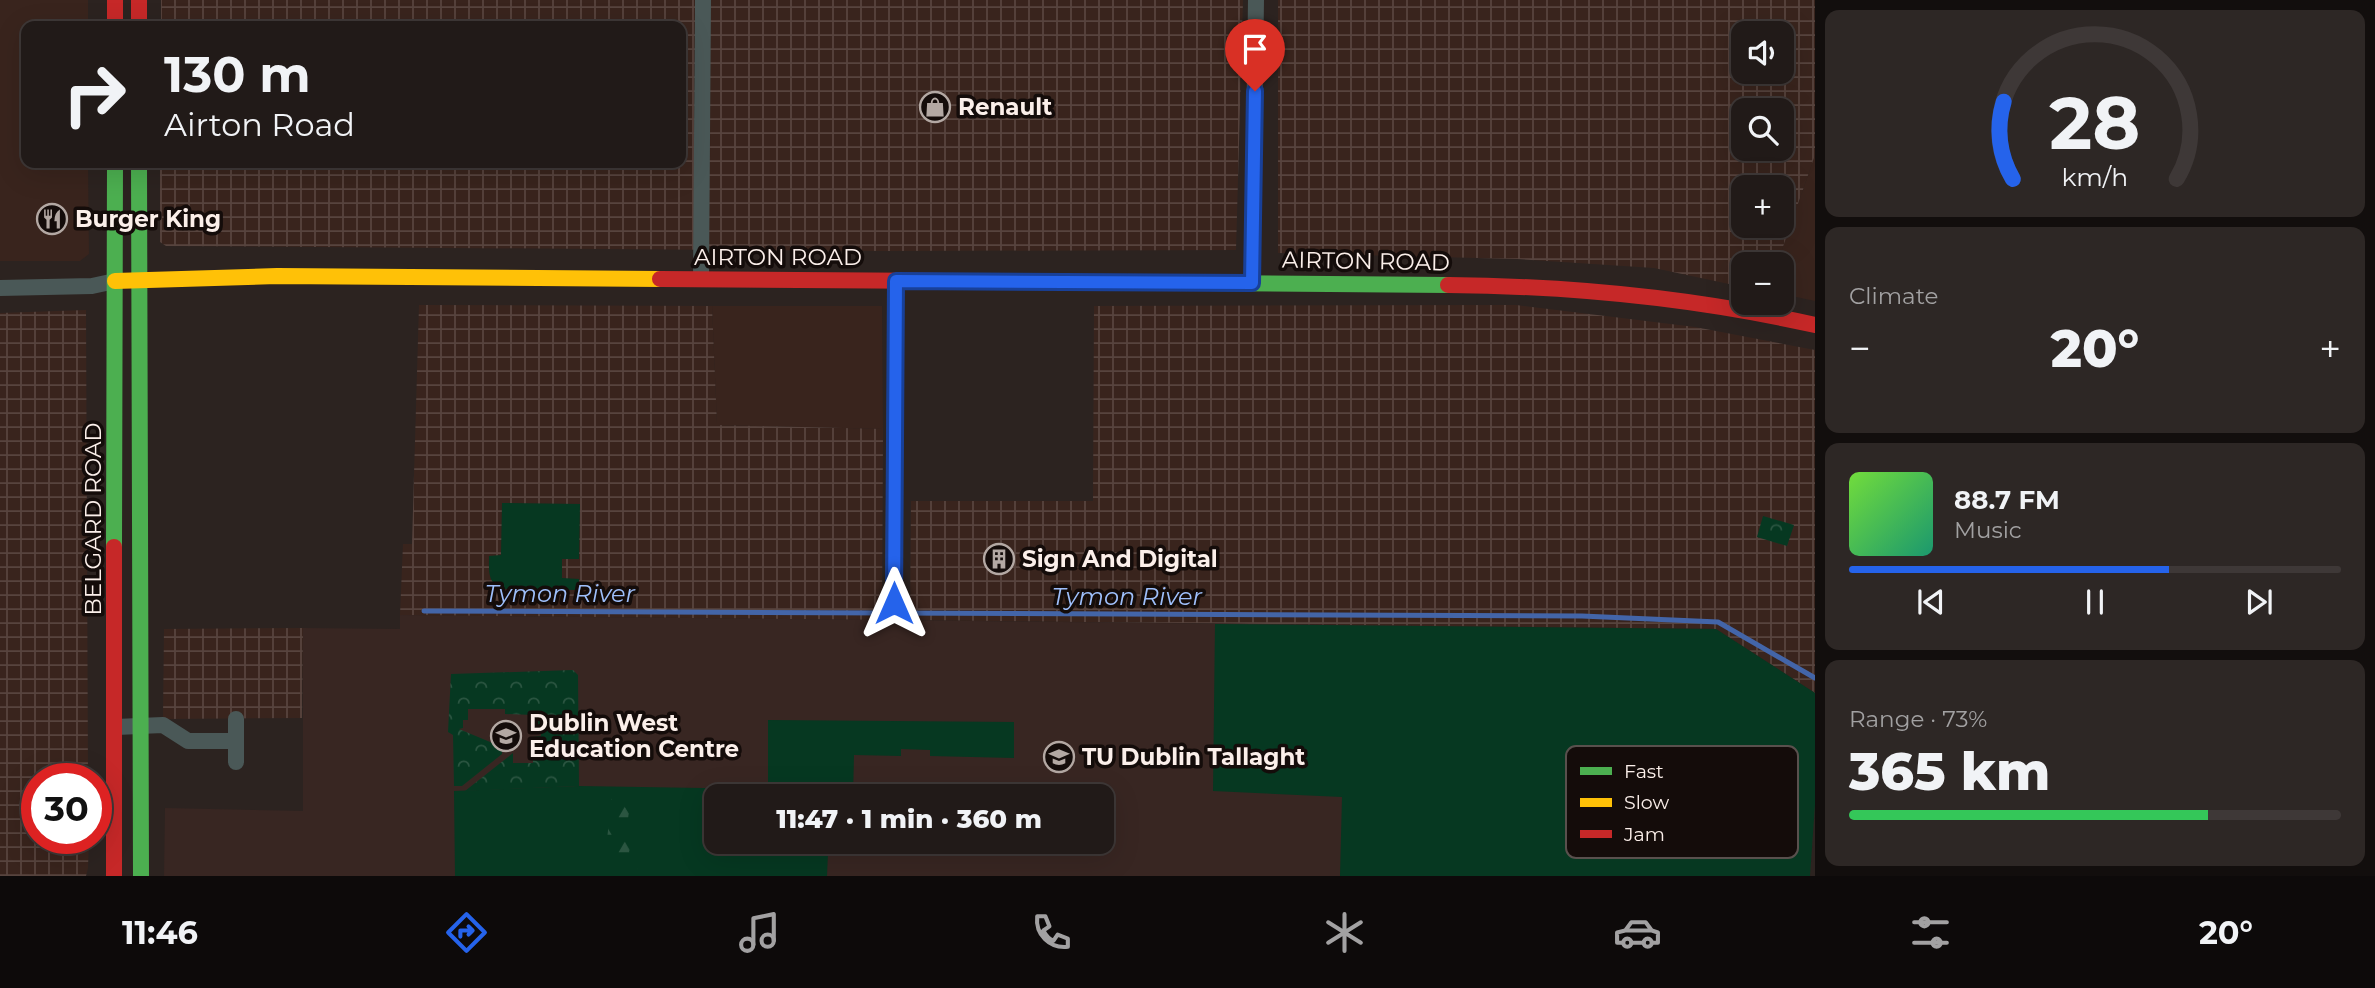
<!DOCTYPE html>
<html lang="en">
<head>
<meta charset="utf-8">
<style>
  body { margin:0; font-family:Montserrat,sans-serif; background:#2d2725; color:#f1f3f6; height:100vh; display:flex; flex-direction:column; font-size:26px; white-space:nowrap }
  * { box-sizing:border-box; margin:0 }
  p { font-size:23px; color:#a2a1a2 }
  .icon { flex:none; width:38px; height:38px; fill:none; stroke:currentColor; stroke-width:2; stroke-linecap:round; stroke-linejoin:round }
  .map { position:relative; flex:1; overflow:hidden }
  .drawer { display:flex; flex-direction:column; gap:10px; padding:10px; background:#120e0d; width:560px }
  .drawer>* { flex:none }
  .hud { position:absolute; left:21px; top:21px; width:665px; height:147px; border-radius:14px; box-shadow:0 7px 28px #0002,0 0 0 2px #3e3837; background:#211a18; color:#f1f3f6; overflow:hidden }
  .buttons { position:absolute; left:1731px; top:21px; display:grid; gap:14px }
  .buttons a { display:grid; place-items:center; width:63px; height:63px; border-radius:14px; background:#211a18; box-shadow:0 7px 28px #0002,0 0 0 2px #3e3837; font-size:35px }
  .speed { position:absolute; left:21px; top:763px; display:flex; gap:14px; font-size:35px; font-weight:700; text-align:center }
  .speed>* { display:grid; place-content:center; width:91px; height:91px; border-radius:50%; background:#211a18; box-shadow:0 7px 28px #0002,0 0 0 2px #3e3837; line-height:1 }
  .speed .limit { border:10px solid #d22; background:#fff; color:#111 }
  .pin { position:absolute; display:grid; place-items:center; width:60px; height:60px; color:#fff; margin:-72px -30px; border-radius:50% 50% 50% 0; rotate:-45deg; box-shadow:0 0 7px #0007 }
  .pin .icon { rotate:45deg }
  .me { position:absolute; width:77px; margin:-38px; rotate:0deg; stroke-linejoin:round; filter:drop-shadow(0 0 5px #0008) }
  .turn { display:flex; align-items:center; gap:24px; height:147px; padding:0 28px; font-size:32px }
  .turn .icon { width:91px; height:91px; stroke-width:2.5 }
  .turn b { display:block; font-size:49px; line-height:60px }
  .big { font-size:52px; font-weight:800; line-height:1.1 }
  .drawer .card { flex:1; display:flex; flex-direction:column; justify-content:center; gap:10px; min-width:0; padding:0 24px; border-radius:14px; background:#2d2725 }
  .drawer .dial { align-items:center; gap:0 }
  .dial svg { height:182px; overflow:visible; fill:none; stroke:#3e3837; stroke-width:7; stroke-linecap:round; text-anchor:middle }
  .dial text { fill:#f1f3f6; stroke:none }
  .song { display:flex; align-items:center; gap:21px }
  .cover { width:84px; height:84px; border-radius:10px; background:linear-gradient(135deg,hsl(100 70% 55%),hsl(160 70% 35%)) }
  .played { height:7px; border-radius:4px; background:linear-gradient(90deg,#2563eb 65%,#3e3837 65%) }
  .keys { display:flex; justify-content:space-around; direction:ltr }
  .heat { display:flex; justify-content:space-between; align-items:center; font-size:38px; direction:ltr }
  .charge { height:10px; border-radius:5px; background:linear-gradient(90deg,#34c759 73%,#3e3837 0) }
  .trip { position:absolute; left:704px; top:784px; width:410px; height:70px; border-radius:14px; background:#211a18; box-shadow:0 7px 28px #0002,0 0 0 2px #3e3837; font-weight:800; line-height:70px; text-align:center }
  .tab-bar { display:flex; height:112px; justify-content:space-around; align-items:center; background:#0d0a0a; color:#a2a1a2 }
  .tab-bar .icon { width:49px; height:49px }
  .tab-bar .current { color:#2563eb }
  .tab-bar b { font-size:32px; color:#f1f3f6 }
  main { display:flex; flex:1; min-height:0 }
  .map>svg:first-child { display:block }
  .built { fill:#39241d }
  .industrial { fill:url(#industrial-grid); fill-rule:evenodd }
  .education { fill:#382622; fill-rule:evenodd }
  .grass { fill:#063821 }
  .forest { fill:url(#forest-firs) }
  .park { fill:url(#park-crowns) }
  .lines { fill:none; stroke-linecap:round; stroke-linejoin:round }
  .stream { stroke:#4365a8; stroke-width:5 }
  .street { stroke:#4a5857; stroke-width:16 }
  .fast { stroke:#4caf50; stroke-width:16 }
  .slow { stroke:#ffc107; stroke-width:16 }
  .jam { stroke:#c62828; stroke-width:16 }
  .route-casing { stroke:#184099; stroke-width:18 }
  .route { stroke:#2563eb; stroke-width:12 }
  .labels { text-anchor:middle; stroke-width:7; stroke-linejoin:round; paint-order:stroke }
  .poi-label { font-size:23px; font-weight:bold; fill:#fbefea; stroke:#140c0a; text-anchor:start }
  .street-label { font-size:23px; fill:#fbefea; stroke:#140c0a }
  .water-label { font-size:24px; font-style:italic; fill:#9ebffb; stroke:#140c0a }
  .key { fill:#140c0a; stroke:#59504d; stroke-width:2 }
  .key-label { font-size:19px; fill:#fbefea }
</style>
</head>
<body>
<main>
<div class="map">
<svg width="1815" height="876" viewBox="0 0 1815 876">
  <defs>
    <pattern id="industrial-grid" width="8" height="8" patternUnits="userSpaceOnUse" patternTransform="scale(1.75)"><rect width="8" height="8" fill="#39241d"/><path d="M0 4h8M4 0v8" fill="none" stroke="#57443e"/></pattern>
    <pattern id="forest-firs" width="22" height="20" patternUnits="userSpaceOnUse" patternTransform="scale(1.75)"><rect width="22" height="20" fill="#063821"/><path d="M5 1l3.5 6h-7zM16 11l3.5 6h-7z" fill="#2b5541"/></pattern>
    <pattern id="park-crowns" width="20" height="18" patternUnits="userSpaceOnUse" patternTransform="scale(1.75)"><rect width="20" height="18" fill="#063821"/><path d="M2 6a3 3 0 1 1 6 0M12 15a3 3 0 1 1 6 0" fill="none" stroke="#2b5541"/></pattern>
  </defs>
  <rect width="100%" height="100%" fill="#2c2320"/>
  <path class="built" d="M 0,0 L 88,0 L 88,26 L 26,26 L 26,163 L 88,163 L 89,254 L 80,261 L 0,261 Z
    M 1815,155 L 1815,301 L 1782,294 L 1782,264 L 1777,264 Z
    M 712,306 L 882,306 L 883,429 L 717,425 Z"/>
  <path class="industrial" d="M 161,0 L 1243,0 L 1236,250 L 887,251 L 166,246 L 160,242 L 160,163 L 681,163 L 681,26 L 161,26 Z
    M 1278,0 L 1815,0 L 1815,155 L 1777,264 L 1743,264 L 1743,287 L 1654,268 L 1517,259 L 1278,253 ZM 1743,33 L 1782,33 L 1782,72 L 1743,72 ZM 1743,110 L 1782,110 L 1782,149 L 1743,149 ZM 1743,187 L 1782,187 L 1782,226 L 1743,226 Z
    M 419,305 L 712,306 L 717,425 L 883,429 L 882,620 L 400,615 L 403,544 L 412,544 Z
    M 1516,305 L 1695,327 L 1815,350 L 1815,693 L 1716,629 L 910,620 L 911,501 L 1093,501 L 1094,306 Z
    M 86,310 L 88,779 L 37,779 L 37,838 L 89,838 L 88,868 L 86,876 L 0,876 L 0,313 Z
    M 303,628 L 302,718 L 163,719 L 164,629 Z"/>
  <path class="education" d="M 400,615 L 1716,629 L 1815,693 L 1815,805 L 1810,876 L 164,876 L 165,808 L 303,811 L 303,628 L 400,629 ZM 716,796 L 1101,796 L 1101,842 L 716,842 Z"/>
  <path class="grass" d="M 502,503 L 580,504 L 579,559 L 562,559 L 562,578 L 579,579 L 579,590 L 505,589 C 487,585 489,571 489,556 L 501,555 Z
    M 1215,624 L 1716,629 L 1815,693 L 1815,805 L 1810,876 L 1340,876 L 1342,797 L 1213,791 Z
    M 768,720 L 1014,722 L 1014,758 L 930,756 L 930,750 L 901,749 L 901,756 L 854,755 L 853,796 L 716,796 L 716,842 L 837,842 L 837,852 L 828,852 L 827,876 L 455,876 L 454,791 L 579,786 L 768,789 Z"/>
  <path class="forest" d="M 618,789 L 625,792 L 629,798 L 625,807 L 629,813 C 625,827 636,834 629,852 L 638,868 L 633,876 L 612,876 L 614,855 L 606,844 C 610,826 608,808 613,792 Z"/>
  <path class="park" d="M 1763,516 L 1794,525 L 1787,546 L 1757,537 Z
    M 573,670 L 578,675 L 579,786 L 465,791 L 513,753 L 513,763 L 533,763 L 532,737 L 541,736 L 541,730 L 535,730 L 534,715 L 505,714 L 505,709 L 468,709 L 468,720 L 463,720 L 463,728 L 459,729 L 502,747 L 502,754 L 462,786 L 454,786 L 453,735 L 448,732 L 451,674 Z"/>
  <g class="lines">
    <path class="stream" d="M 424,611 L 1582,616 L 1718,622 L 1815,678"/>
    <path class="street" d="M 701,279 L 703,0
      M 1252,283 L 1256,0
      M 0,288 L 92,286 L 115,281
      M 893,603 L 896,281
      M 236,719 L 236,762
      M 116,727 L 163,725 L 188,741 L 236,741"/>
    <path class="fast" d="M 139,163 L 141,876
      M 1078,282 L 1448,285
      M 114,547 L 115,163"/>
    <path class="slow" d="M 115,281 L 277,276 L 660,279"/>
    <path class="jam" d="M 115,0 L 115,26
      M 139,0 L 139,26
      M 660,279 L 1078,282
      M 1448,285 C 1572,286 1694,298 1815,325
      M 114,876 L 114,547"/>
  </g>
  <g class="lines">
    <g class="route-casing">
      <path id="route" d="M 894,603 L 896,281 L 1252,283 L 1255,91"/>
    </g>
    <use href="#route" class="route"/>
  </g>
  <defs>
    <g id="shop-ring" transform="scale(1.575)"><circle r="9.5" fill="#140c0a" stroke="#b3a8a3" stroke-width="1.5"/><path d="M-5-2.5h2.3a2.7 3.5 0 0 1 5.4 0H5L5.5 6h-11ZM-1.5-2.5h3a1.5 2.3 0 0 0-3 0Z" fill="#b3a8a3"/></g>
    <g id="restaurant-ring" transform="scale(1.575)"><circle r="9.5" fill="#140c0a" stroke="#b3a8a3" stroke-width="1.5"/><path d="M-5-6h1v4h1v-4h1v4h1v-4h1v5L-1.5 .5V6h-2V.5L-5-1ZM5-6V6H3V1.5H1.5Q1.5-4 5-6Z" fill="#b3a8a3"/></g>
    <g id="building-ring" transform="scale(1.575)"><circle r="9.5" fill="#140c0a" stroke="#b3a8a3" stroke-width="1.5"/><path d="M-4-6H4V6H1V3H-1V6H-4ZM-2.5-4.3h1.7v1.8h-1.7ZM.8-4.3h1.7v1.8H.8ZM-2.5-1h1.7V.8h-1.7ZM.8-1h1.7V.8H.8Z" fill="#b3a8a3"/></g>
    <g id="school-ring" transform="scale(1.575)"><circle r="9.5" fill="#140c0a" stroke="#b3a8a3" stroke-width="1.5"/><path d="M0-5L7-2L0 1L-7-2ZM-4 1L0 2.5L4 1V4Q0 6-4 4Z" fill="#b3a8a3"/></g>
    <g id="university-ring" transform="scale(1.575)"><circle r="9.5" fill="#140c0a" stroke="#b3a8a3" stroke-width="1.5"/><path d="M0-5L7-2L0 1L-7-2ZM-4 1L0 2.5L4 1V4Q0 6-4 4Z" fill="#b3a8a3"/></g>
  </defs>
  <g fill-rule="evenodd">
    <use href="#shop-ring" x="935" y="107"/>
    <use href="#restaurant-ring" x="52" y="219"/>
    <use href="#building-ring" x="999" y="559"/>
    <use href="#school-ring" x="506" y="736"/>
    <use href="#university-ring" x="1059" y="757"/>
  </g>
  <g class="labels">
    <g class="poi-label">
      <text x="958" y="115">Renault</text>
      <text x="75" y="227">Burger King</text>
      <text x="1022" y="567">Sign And Digital</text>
      <text x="529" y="731">Dublin West<tspan x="529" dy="26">Education Centre</tspan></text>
      <text x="1082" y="765">TU Dublin Tallaght</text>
    </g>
    <g class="street-label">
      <text x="778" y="265">AIRTON ROAD</text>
      <text transform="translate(1366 261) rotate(1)" y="8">AIRTON ROAD</text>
      <text transform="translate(93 519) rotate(-90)" y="8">BELGARD ROAD</text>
    </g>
    <g class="water-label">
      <text x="560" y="602">Tymon River</text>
      <text x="1127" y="605">Tymon River</text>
    </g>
  </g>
  <rect x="1566" y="746" width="232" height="112" rx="10" class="key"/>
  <rect x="1580" y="767" width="32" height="8" fill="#4caf50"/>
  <rect x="1580" y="798" width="32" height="9" fill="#ffc107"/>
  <rect x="1580" y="830" width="32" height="8" fill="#c62828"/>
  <g class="key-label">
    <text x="1624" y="778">Fast</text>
    <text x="1624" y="809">Slow</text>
    <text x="1624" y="841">Jam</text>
  </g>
</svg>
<div class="buttons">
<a><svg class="icon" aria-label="sound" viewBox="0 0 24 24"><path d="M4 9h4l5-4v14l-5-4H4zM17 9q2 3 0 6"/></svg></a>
<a><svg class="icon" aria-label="search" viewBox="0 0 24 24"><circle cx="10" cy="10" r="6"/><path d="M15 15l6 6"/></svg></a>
<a>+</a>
<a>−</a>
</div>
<div class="speed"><div class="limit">30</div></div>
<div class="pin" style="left:1255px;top:91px;background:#d93025"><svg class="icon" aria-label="arrive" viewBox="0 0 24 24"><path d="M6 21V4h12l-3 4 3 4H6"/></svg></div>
<svg class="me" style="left:894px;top:603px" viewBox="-20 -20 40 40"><path d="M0-17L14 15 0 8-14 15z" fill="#2563eb" stroke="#fff" stroke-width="4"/></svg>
<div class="trip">11:47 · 1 min · 360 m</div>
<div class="hud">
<div class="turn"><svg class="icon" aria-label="right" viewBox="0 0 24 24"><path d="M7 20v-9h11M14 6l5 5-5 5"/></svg><div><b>130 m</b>Airton Road</div></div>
</div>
</div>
<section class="drawer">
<div class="card dial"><svg viewBox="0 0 100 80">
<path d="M14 69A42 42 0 1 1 86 69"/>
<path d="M14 69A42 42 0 0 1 10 35" stroke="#2563eb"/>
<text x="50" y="56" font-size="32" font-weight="700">28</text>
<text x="50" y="72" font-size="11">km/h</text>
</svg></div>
<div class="card"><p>Climate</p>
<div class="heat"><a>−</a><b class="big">20°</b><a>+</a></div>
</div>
<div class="card">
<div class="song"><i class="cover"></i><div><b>88.7 FM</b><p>Music</p></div></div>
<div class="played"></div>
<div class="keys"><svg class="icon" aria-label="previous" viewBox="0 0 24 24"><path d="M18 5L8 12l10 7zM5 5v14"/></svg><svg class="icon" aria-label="pause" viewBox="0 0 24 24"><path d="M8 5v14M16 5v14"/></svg><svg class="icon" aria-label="next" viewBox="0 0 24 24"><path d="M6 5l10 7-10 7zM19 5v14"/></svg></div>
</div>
<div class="card"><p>Range · 73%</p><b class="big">365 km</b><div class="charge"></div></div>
</section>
</main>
<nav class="tab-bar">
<b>11:46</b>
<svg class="icon current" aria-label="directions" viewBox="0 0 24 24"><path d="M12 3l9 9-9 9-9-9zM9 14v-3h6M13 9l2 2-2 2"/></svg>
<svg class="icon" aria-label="music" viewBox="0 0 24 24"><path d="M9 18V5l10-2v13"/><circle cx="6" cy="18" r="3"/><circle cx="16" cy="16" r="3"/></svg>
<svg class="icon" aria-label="phone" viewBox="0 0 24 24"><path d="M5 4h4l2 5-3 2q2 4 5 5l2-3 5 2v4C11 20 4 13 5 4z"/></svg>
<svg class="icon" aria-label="climate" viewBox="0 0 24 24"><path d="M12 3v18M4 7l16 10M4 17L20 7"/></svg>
<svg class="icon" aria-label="car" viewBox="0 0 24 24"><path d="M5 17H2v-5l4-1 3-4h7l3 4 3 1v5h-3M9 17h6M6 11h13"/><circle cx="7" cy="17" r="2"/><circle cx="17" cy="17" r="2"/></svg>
<svg class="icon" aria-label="filters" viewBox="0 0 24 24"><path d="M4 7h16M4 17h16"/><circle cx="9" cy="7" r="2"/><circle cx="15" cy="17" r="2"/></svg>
<b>20°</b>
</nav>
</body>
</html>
